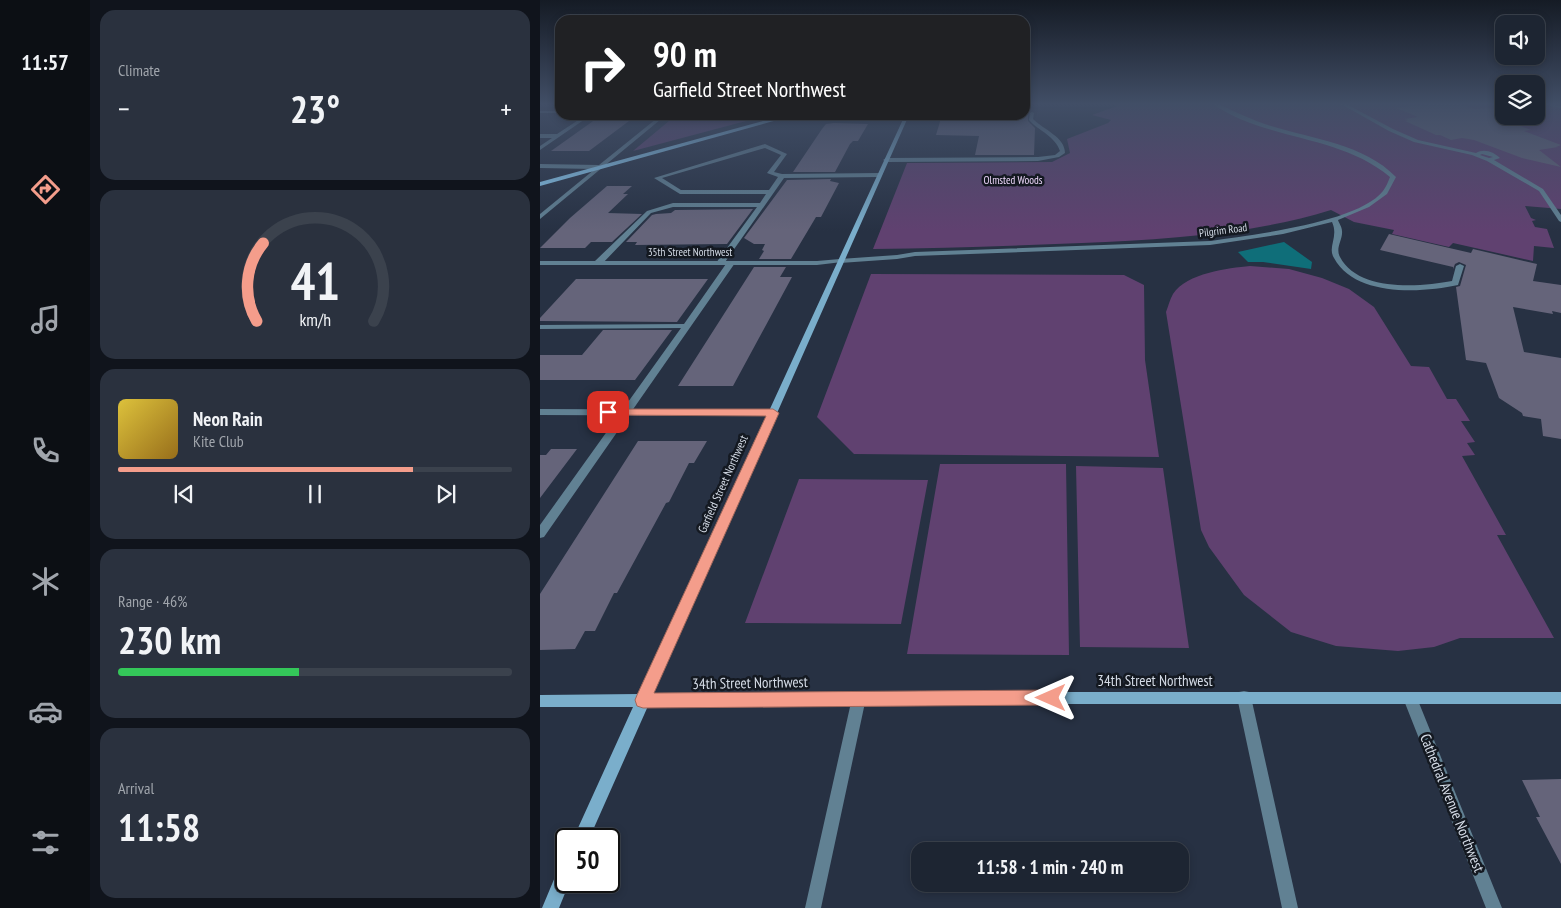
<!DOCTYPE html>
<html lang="en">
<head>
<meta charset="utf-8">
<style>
  body { margin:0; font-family:"PT Sans Narrow",sans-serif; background:#2a313e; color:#f1f3f6; height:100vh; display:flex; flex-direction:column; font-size:19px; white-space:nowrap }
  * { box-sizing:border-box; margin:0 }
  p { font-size:16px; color:#a0a5ac }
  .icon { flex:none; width:28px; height:28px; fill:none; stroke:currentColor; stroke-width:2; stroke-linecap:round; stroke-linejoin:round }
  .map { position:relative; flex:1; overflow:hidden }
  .drawer { display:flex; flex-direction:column; gap:10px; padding:10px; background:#10141c; width:450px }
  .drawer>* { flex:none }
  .hud { position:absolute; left:15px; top:15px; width:475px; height:105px; border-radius:15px; box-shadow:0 2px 8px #0003,0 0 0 1px #3b424d; background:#202124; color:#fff; overflow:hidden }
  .fabs { position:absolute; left:955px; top:15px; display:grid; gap:10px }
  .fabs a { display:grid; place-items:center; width:50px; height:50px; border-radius:10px; background:#1d2532; box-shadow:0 2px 8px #0003,0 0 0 1px #3b424d; font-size:25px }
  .speed { position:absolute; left:15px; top:828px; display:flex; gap:10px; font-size:25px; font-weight:700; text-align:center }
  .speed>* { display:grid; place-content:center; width:65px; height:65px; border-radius:50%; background:#1d2532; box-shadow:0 2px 8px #0003,0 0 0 1px #3b424d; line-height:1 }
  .speed .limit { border:2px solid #111; border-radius:8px; background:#fff; color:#111 }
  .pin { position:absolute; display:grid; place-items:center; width:42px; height:42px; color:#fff; margin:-21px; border-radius:10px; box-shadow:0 2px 8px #0006 }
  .me { position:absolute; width:55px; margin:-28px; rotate:270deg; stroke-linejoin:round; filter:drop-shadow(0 0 4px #0008) }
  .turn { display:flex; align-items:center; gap:18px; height:105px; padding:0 15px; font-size:22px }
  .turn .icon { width:65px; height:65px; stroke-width:2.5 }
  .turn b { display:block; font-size:35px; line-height:42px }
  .big { font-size:38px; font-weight:700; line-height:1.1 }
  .drawer .tile { flex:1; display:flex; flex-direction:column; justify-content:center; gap:8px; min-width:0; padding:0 18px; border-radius:15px; background:#2a313e }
  .drawer .dial { align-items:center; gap:0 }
  .dial svg { height:130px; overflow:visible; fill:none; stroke:#3b424d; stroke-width:7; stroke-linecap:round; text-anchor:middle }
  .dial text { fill:#f1f3f6; stroke:none }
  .song { display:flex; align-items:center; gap:15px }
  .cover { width:60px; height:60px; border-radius:8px; background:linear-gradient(135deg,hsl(50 70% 55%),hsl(40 70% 35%)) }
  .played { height:5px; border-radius:2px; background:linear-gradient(90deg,#f49d8b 75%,#3b424d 75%) }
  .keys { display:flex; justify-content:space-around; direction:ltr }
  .heat { display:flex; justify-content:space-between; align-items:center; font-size:28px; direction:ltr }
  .charge { height:8px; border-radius:4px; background:linear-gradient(90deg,#34c759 46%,#3b424d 0) }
  .trip { position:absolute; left:371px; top:842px; width:278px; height:50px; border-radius:15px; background:#1d2532; box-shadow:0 2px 8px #0003,0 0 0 1px #3b424d; font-weight:700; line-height:50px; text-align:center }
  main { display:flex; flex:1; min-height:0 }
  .dock { display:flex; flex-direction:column; width:90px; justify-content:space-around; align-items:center; background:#0c0f14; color:#a0a5ac }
  .dock .icon { width:35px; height:35px }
  .dock .selected { color:#f49d8b }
  .dock b { font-size:22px; color:#f1f3f6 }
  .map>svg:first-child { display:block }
  .green { fill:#604170 }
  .water { fill:#0f6e79 }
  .building { fill:#65647a }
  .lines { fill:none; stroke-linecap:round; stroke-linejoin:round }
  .service { fill:#618193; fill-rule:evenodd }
  .minor { fill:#618193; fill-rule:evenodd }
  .secondary { fill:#7aaecb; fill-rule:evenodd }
  .primary { fill:#8dd0f6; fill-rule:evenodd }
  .route { fill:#f49d8b; stroke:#9f665a }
  .labels { text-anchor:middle; stroke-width:5; stroke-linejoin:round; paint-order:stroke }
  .far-park-label { font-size:11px; fill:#edd7fa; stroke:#141921 }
  .far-street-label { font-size:11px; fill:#d5dce7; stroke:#141921 }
  .street-label { font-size:12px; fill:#d5dce7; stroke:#141921 }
  .near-street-label { font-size:15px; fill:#d5dce7; stroke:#141921 }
</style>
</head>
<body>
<main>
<nav class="dock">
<b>11:57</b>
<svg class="icon selected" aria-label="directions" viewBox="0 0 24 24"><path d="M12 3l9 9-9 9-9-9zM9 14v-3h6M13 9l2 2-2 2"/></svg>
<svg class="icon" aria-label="music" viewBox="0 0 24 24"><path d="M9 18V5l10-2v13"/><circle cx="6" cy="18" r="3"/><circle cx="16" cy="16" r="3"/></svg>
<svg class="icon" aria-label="phone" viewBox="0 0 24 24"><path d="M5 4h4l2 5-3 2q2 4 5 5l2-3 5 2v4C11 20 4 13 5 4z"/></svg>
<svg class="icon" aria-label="climate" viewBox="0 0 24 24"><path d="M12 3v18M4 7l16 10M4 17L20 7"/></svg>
<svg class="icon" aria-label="car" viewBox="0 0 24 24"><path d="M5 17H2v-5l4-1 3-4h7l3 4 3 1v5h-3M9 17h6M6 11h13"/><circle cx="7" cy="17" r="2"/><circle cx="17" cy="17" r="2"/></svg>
<svg class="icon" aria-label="filters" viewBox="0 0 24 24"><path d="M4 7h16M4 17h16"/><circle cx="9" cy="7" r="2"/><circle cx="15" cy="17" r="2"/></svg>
</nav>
<section class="drawer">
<div class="tile"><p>Climate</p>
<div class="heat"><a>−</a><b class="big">23°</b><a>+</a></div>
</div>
<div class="tile dial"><svg viewBox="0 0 100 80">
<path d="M14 69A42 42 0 1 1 86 69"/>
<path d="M14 69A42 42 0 0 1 18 21" stroke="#f49d8b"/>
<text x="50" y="56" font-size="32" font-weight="700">41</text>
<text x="50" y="72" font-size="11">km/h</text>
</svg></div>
<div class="tile">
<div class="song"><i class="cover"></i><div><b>Neon Rain</b><p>Kite Club</p></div></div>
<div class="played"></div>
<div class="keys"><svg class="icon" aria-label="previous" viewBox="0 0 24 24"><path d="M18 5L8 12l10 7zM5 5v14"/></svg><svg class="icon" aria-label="pause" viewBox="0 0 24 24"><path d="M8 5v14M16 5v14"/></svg><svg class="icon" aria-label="next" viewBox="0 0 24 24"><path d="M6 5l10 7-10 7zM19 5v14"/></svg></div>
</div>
<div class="tile"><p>Range · 46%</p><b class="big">230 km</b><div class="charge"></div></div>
<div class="tile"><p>Arrival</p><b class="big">11:58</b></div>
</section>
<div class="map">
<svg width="1021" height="908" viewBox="0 0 1021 908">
  <rect width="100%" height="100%" fill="#273143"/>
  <path class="green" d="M 571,104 L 964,104 L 964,116 L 996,116 L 996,104 L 1021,104 L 1021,209 L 985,206 L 991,218 L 996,220 L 992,221 L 995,227 L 1007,229 L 1014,248 L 994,246 L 993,261 L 913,243 L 909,247 L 852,234 L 854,230 L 814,222 L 791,210 C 710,235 626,239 542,243 C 472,246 402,248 333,249 L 367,163 L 512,162 L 530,153 L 527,139 L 568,123 L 571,120 L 552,115 L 577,106 Z
    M 135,116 L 225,116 L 93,151 Z
    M 710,266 L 749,269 L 782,278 L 809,289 L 834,307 L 871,366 L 889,367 L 907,399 L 916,399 L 930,421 L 921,421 L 935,442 L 927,443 L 935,455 L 922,456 L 966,535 L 957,535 L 1014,638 L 920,638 L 894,647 L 858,651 L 796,646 L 751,632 L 704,595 L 669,547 L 661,530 L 626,312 C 628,307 630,299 633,294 C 647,273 688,268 710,266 Z
    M 331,274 L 584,275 L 604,285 L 605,360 L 619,457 L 314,454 L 277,417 Z
    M 400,464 L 526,464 L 529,655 L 367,654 Z
    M 536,466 L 623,468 L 649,648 L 540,647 Z
    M 259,479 L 388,480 L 361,624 L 205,623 Z"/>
  <path class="water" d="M 744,242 L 772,262 L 771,269 L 723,262 L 708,262 L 698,252 Z"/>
  <path class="building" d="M 888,104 L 918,104 L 934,109 L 951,108 L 964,113 L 964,116 L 971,116 L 983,121 L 973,123 L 991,130 L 984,131 L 1021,145 L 1016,147 L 1018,147 L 999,150 L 1021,167 L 982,158 L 934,140 L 922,138 L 911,140 L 900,135 L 896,135 L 865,121 L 868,120 L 864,119 L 878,117 L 856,108 Z
    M 402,115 L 488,115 L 488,121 L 495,128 L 494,155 L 435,155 L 439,136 L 396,135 Z
    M 93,118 L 49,151 L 11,151 L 56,119 Z
    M 294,123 L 328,124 L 318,141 L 313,141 L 310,144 L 295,172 L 253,172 L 282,129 L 286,124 Z
    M 291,179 L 290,181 L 299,183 L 281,217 L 276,217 L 251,259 L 219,259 L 224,251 L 222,250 L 225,244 L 214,244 L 204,238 L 247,180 Z
    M 67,186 L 92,186 L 83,194 L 88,194 L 68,213 L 102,214 L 72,242 L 51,242 L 45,248 L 0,248 L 30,218 Z
    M 213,209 L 187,244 L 95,245 L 97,242 L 86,242 L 112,215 L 116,214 L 131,213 L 135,210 Z
    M 849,234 L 931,253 L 933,249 L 997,264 L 993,281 L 1021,285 L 1021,313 L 1012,311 L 1013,314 L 973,307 L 984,352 L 1021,358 L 1021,439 L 1003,436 L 1001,419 L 983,416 L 982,413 L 959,398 L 946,363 L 926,360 L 916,287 L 920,286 L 926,265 L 919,262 L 915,264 L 913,269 L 913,267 L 840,250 Z
    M 214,267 L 246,267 L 240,277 L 252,277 L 193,386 L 138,386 Z
    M 36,279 L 168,279 L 137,322 L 0,321 L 0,318 Z
    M 63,330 L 132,330 L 95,380 L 0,380 L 0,355 L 42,355 Z
    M 98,441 L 167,441 L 154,463 L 149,463 L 129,502 L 126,503 L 77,593 L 74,593 L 55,631 L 45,631 L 35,649 L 0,650 L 0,594 Z
    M 11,449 L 37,449 L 0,498 L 0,455 L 6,455 Z
    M 1021,779 L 1021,864 L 996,817 L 1000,817 L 982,780 Z"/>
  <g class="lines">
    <path class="service" d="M 673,104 L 678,104 C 696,112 712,120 731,126 C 773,139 824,144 856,177 L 847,194 L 829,207 L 798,220 C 799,223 802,227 802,231 C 803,240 795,248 800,257 C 818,292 880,287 912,281 L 916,266 L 920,264 L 924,266 L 918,285 C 881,293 815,297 794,258 C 787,247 799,237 792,222 L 743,234 L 670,245 L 375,256 L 357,259 L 300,263 L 296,261 L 300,259 L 357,255 L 375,252 L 670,241 C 710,235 818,223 843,191 C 846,187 848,182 850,177 C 799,134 726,141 673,104 Z
      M 801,104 L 806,104 L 853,129 L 878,140 L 936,153 C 944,148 954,152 960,158 L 954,160 L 1003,189 L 1021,215 L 1021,222 L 1019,221 L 999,191 L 947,161 L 932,155 L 874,142 L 849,131 ZM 942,154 L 953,157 L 949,158 L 940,155 Z
      M 1006,104 L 1021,106 L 1021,108 L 1006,105 Z
      M 492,112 L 494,113 L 493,119 C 504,130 525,137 525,153 L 519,157 L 498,161 L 346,162 L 343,160 L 346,158 L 498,157 L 515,155 L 520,151 C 515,136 499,131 489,120 L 490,113 Z
      M 46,115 L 51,115 L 0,150 L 0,146 L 12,138 L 0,138 L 0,134 L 17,134 Z
      M 225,144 L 247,154 L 234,172 L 242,174 L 339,173 L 342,175 L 339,177 L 244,178 L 183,265 L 176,263 L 217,207 L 133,207 L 111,213 L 61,265 L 55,265 L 55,261 L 107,211 L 133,203 L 220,203 L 226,194 L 140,194 L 114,178 ZM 225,148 L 241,155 L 227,173 L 238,177 L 229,190 L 141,190 L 122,178 Z
      M 188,261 L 195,263 L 4,537 L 0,538 L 0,525 L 141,328 L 0,329 L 0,325 L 144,324 Z
      M 704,691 L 709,692 L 711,697 L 758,908 L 742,908 L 697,697 L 699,692 Z
      M 319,692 L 324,693 L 326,698 L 281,908 L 265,908 L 312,698 L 314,693 Z"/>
    <path class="minor" d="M 0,111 L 20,111 L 20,113 L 0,113 Z
      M 121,115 L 126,115 L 0,219 L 0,214 L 55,169 L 0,168 L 0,164 L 59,165 Z
      M 300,259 L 304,261 L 302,262 L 277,265 L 0,265 L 0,261 L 277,261 Z
      M 0,409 L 233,410 L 238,413 L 233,416 L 0,415 Z
      M 870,692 L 875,693 L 877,698 L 962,908 L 946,908 L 863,698 L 865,693 Z"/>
    <path class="secondary" d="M 365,115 L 369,115 L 113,693 L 319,692 L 1021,692 L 1021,704 L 319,704 L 108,706 L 49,839 L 33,839 L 93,707 L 0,707 L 0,695 L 99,694 Z
      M 26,863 L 26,881 L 30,881 L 19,908 L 2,908 L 20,865 Z"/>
    <path class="primary" d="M 245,115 L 255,115 L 0,186 L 0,182 Z"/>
  </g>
  <linearGradient id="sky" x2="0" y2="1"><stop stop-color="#151b25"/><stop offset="0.45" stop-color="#414e66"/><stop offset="1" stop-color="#414e66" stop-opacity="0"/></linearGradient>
  <rect width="1021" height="231" fill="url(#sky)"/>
  <path class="route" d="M 68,409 L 233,409 L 239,413 L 114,693 L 511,690 L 517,692 L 519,698 L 517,703 L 511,705 L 103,708 L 97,706 L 95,700 L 97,695 L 226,416 L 64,415 L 63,412 Z"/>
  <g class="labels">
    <g class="far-park-label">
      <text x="473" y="184">Olmsted Woods</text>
    </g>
    <g class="far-street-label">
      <text transform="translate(683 230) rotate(-7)" y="4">Pilgrim Road</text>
      <text x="150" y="256">35th Street Northwest</text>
    </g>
    <g class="street-label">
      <text transform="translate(183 484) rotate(-66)" y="4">Garfield Street Northwest</text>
    </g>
    <g class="near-street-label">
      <text x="615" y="686">34th Street Northwest</text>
      <text transform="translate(210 683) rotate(-1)" y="5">34th Street Northwest</text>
      <text transform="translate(912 803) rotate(68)" y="5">Cathedral Avenue Northwest</text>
    </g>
  </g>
</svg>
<div class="fabs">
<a><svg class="icon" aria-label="sound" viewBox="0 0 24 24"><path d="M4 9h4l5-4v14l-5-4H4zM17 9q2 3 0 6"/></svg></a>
<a><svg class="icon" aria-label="layers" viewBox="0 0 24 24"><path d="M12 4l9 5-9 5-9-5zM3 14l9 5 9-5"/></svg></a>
</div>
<div class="speed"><div class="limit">50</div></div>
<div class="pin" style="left:68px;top:412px;background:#d93025"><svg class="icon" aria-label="arrive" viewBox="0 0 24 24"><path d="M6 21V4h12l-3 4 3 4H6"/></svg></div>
<svg class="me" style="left:511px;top:698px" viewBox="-20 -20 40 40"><path d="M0-17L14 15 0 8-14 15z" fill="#f49d8b" stroke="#fff" stroke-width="4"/></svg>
<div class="trip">11:58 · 1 min · 240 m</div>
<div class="hud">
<div class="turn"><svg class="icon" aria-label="right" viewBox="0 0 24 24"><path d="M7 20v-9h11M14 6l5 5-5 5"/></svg><div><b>90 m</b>Garfield Street Northwest</div></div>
</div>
</div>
</main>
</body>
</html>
